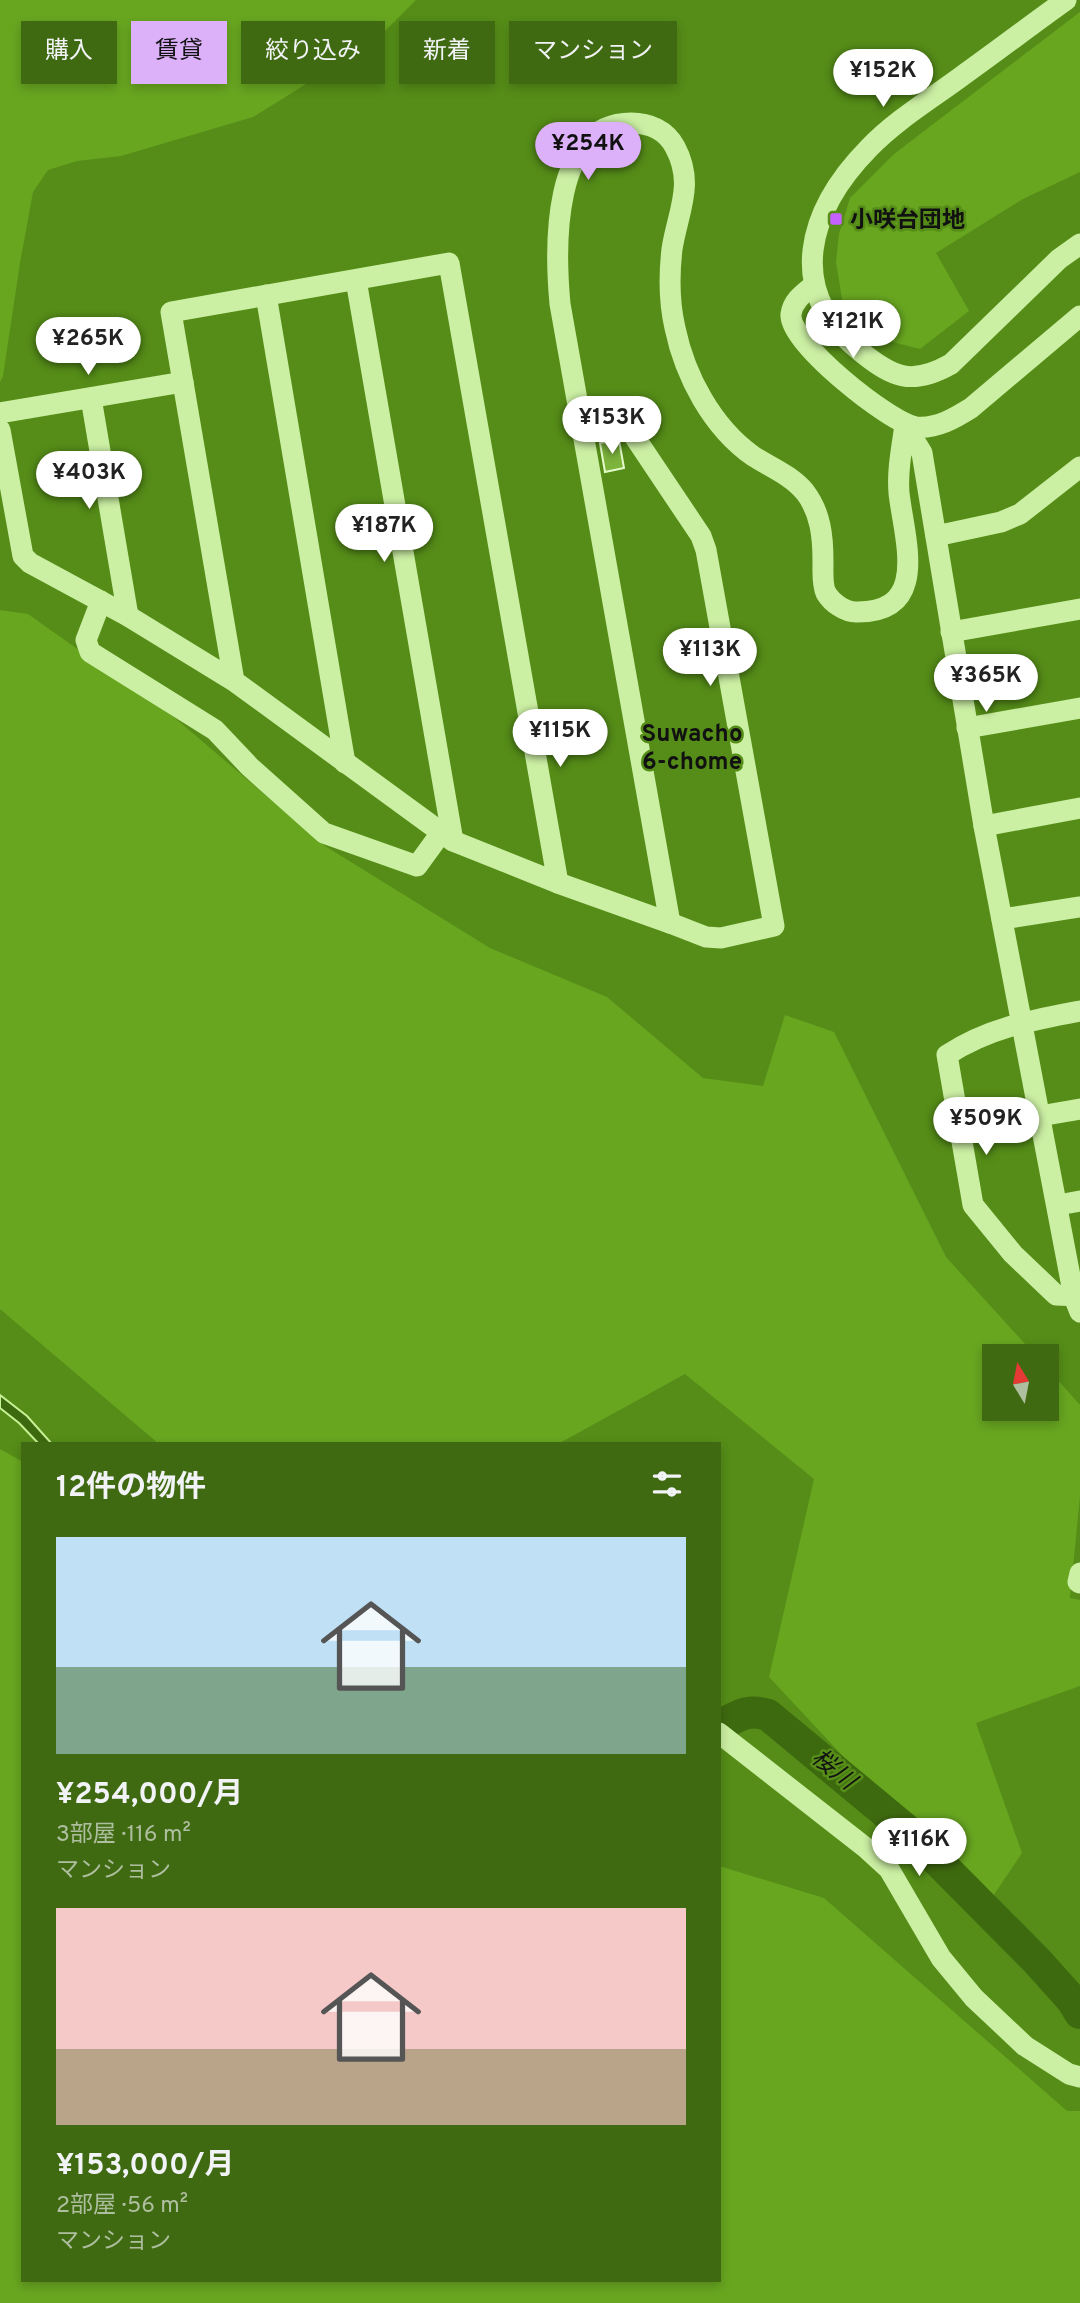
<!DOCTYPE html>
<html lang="ja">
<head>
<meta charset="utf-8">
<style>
  body { margin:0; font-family:Overpass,"Noto Sans JP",sans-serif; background:#476f1b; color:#f1f3f6; height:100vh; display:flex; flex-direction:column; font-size:26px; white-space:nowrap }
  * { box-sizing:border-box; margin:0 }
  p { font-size:23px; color:#aebf9f }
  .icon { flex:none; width:38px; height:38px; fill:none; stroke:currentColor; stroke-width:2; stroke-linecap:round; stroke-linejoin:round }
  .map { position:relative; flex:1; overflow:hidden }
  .details { position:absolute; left:21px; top:1442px; width:700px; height:840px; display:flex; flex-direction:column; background:#406a12; border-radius:0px; box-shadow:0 4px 10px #0003 }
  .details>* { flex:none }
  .guide { position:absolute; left:21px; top:21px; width:700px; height:63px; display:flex; gap:14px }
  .needle { width:46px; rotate:350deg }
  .tools { position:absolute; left:982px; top:1344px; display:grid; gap:14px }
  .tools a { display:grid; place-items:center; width:77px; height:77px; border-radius:0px; background:#406a12; box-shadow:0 4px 10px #0003; font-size:35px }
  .price { position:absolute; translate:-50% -60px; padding:0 16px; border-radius:24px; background:#fff; color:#222; font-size:23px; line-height:46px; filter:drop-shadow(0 2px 4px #0008) }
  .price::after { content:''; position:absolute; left:50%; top:42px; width:21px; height:16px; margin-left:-10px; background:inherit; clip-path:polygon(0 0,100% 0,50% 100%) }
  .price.active { background:#ddb1fa; color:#111 }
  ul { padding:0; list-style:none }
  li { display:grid; align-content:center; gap:14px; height:371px; padding:0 35px }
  li span { display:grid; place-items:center; height:217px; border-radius:0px; color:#555 }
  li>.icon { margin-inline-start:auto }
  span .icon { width:126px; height:126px; fill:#fffc; stroke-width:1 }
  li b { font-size:30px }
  h2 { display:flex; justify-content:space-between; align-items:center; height:84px; padding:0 35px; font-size:30px }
  .chip { padding:0 24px; border-radius:0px; background:#406a12; box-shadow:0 4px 10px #0003; font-size:24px; line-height:63px }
  .chip.active { background:#ddb1fa; color:#111 }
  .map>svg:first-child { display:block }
  .green { fill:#68a620 }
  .water { fill:#3e6a0f; stroke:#c8f196; stroke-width:2 }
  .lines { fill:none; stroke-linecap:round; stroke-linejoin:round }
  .river { stroke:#3e6a0f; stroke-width:32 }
  .building { fill:#7cb43c; stroke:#e4fbc9; stroke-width:2 }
  .minor { stroke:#cbefa3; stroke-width:21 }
  .poi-dot { fill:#c461ff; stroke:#558d18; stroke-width:2.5 }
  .labels { text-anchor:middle; stroke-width:5; stroke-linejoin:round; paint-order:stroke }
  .poi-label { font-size:23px; font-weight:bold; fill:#111; stroke:#558d18; text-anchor:start }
  .neighbourhood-label { font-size:24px; font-weight:bold; fill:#111; stroke:#558d18 }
  .water-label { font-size:24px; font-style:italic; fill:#111; stroke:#558d18 }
</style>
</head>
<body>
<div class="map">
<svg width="1080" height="2303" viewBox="0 0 1080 2303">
  <rect width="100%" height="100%" fill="#558d18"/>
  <g class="green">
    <polygon points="0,0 416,0 375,41 253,117 121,156 77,161 48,170 33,192 20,263 3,376 0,382"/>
    <polygon points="1080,12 1080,172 1023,199 936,253 969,311 920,349 877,338 842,299 836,262 839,234 850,198 894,154"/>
    <polygon points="0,610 28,614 175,718 325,846 490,948 607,997 703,1078 763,1086 785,1015 834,1032 946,1257 1036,1356 994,1356 994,1409 1046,1409 1047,1368 1080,1405 1080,1496 1070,1598 1080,1600 1080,1686 976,1723 1022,1853 985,1908 769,1677 814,1479 685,1374 558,1444 159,1444 0,1309"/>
    <polygon points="0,1449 23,1462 23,2280 719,2280 719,1866 824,1898 1067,2111 1080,2111 1080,2303 0,2303"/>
  </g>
  <polygon class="water" points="0,1395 27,1416 52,1444 39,1444 19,1423 0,1408"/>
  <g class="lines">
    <path class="river" d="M719,1726C737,1717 747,1708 768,1715L909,1832L1037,1961L1072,2000L1080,2013"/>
  </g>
  <polygon class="building" points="619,440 624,468 605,472 600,443"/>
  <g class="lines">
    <g class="minor">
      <path d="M1066,0C1031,25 997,51 962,76C931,99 896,120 869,148C809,209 783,290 860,351C893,378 912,386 951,364L1059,259L1080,244"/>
      <polyline points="356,280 453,841"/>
      <path d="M814,285C804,293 793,300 791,314C788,342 890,423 916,427C937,429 955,418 971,408L1080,316"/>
      <polyline points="266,295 345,763"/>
      <polyline points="91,398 128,616"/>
      <polyline points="0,413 183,382"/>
      <polyline points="581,422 615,417 624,421 701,536 706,550 774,926 721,938 706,937 670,923"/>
      <polyline points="905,425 922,453 984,826 1074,1297 1080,1312"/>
      <polyline points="0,430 23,556 30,563 128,616 234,681 453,841 558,883 449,263 171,312 234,681"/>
      <polyline points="936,536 1001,522 1020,514 1080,467"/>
      <polyline points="101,601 86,640 90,652 215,730 250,767 324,833 417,866 441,833"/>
      <polyline points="951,632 1080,609"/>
      <polyline points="967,728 1080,708"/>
      <polyline points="984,826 1080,808"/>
      <path d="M558,883L670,923L560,304C555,250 551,123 631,123C649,123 666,130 675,147C695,184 678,211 672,249C669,275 669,302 675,328C685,376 712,427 753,456C770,467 791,475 805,492C821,513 823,537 823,562C823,571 822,585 826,593C832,603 845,612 856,612C931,613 904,539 899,493C897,470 902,447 905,425"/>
      <polyline points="1002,919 1080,907"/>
      <path d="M1080,1011C1032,1020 988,1028 947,1055L973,1205L1013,1254L1056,1295L1080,1296"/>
      <polyline points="1040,1116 1080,1109"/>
      <polyline points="1058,1205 1080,1201"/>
      <polyline points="1080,1573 1078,1582 1080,1583"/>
      <polyline points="719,1733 866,1848 889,1869 941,1958 974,1998 1025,2046 1069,2074 1080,2077"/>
    </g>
  </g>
  <rect class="poi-dot" x="829" y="212" width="14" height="14" rx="3.5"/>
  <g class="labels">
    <g class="poi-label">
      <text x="850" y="227">小咲台団地</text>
    </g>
    <g class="neighbourhood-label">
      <text x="692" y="741">Suwacho<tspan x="692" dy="28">6-chome</tspan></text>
    </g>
    <g class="water-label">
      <text transform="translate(834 1769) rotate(39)" y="8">桜川</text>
    </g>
  </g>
</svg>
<div class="tools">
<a><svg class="needle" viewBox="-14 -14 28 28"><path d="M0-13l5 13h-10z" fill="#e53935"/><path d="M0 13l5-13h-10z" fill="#aebf9f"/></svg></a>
</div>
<b class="price" style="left:883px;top:109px">¥152K</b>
<b class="price active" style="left:588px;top:182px">¥254K</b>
<b class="price" style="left:853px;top:360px">¥121K</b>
<b class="price" style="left:88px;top:377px">¥265K</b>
<b class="price" style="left:612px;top:456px">¥153K</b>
<b class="price" style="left:89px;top:511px">¥403K</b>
<b class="price" style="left:384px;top:564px">¥187K</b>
<b class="price" style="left:710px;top:688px">¥113K</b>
<b class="price" style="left:986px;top:714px">¥365K</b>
<b class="price" style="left:560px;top:769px">¥115K</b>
<b class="price" style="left:986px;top:1157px">¥509K</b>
<b class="price" style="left:919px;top:1878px">¥116K</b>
<div class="guide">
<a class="chip">購入</a>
<a class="chip active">賃貸</a>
<a class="chip">絞り込み</a>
<a class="chip">新着</a>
<a class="chip">マンション</a>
</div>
<section class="details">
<h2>12件の物件<svg class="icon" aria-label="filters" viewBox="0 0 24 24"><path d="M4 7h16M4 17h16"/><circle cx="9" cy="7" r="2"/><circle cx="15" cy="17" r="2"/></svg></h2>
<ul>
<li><span style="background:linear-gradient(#bfe0f5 60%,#7fa58c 0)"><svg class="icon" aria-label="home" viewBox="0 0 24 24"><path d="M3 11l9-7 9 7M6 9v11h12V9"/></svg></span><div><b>¥254,000/月</b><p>3部屋 · 116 m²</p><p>マンション</p></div></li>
<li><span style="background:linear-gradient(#f6c9c9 65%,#b9a48a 0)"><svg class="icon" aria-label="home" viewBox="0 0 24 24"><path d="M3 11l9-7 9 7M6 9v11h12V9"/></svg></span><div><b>¥153,000/月</b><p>2部屋 · 56 m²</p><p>マンション</p></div></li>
</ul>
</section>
</div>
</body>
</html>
